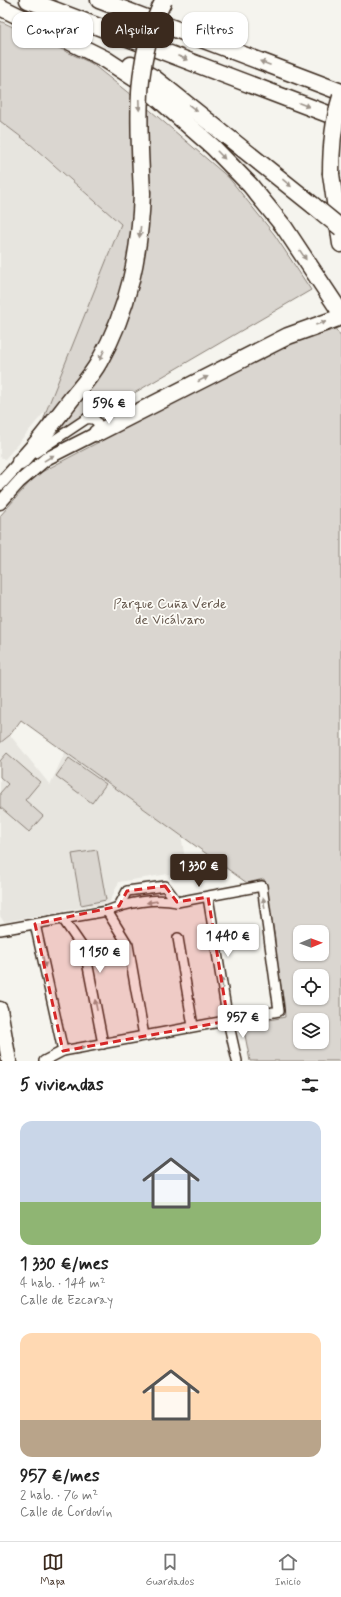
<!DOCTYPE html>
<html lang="es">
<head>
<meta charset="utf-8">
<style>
  body { margin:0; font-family:Mynerve,sans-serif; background:#f6f6f6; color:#222; height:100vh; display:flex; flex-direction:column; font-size:15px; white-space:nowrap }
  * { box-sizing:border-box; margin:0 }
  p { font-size:13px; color:#767676 }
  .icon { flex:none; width:22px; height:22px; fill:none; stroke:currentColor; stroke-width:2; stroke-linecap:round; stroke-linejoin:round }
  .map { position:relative; height:1061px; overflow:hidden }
  .details { display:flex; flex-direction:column; background:#fff; flex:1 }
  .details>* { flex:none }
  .banner { position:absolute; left:12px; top:12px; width:317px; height:36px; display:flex; gap:8px }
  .needle { width:26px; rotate:89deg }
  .fabs { position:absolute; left:293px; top:925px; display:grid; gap:8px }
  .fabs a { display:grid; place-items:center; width:36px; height:36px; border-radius:8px; background:#fff; box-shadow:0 1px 3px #0004; font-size:20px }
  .price { position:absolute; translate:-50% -34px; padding:0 9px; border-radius:4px; background:#fff; color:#222; font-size:13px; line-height:26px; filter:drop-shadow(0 1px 2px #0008) }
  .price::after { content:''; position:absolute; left:50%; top:24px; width:12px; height:9px; margin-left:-6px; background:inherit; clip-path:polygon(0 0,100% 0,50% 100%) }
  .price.active { background:#3b2a1e; color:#fff }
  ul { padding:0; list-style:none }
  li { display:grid; align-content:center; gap:8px; height:212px; padding:0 20px }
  li span { display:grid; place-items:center; height:124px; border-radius:12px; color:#555 }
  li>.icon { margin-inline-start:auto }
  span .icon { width:72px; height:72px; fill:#fffc; stroke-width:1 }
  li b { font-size:17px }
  h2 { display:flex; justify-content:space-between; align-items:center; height:48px; padding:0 20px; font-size:17px }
  .pill { padding:0 14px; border-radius:12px; background:#fff; box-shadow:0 1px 3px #0004; font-size:14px; line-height:36px }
  .pill.active { background:#3b2a1e; color:#fff }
  .menu { display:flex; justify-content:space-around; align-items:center; height:56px; border-top:1px solid #e0e0e0; background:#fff; font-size:11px; color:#767676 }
  .menu a { display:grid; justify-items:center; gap:2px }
  .menu .active { color:#3b2a1e }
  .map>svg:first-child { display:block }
  .built { fill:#e7e5df }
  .green { fill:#dad6d0; stroke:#8a8077; fill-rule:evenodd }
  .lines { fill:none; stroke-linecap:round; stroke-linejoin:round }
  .street-casing { stroke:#3b2a1e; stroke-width:12 }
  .secondary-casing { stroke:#3b2a1e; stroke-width:15 }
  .primary-casing { stroke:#3b2a1e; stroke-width:17 }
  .highway-casing { stroke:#3b2a1e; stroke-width:19 }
  .street { stroke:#fdfcf7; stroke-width:9 }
  .secondary { stroke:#fdfcf7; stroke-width:12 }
  .primary { stroke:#fdfcf7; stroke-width:14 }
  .highway { stroke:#fdfcf7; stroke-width:16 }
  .highway-bridge-casing { stroke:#3b2a1e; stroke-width:19; stroke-linecap:butt }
  .highway-bridge { stroke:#fdfcf7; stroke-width:16 }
  .oneway { fill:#9c938a }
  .marked { fill:#d62828; fill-opacity:0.2; stroke:#d62828; stroke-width:3; stroke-dasharray:8 5; stroke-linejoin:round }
  .labels { text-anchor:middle; stroke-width:3.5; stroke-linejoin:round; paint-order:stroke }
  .park-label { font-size:14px; fill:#63554a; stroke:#fdfcf7 }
</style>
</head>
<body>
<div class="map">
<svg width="341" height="1061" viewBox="0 0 341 1061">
  <rect width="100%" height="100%" fill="#f5f4ee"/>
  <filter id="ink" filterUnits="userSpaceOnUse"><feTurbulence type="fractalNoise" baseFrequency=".025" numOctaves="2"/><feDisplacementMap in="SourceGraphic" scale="8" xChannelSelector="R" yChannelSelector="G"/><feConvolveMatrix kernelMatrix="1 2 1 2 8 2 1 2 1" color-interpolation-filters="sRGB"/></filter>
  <g filter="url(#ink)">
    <g class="built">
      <polygon points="0,119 121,224 51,402 47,409 5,459 0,457"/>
      <polygon points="10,735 50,785 65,752 181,835 187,871 119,882 109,903 4,922 0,916 0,743"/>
    </g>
    <g class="green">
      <polygon points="0,21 91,63 151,111 229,178 274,234 311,290 33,452 47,409 121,224 29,143 0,121"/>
      <path d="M332,324L341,337V1061H250L243,1025L285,1017L284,1003L275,953V938L264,879L247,883L21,720L10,735L0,743V516L36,475L310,331ZM300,932H322V954H300ZM300,976H322V998H300ZM300,1020H322V1042H300Z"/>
      <polygon points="7,753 40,782 25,800 43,816 29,832 0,807 0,793 8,784 0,777 0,761"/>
      <polygon points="69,758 106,784 92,803 56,776"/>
      <polygon points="97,850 106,900 81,905 72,854"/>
    </g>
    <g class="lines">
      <g class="street-casing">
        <g id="street">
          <path d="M35,453L86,419C96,417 101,424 97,433"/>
          <polyline points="208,897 228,1021 237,1061"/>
          <polyline points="119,906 127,891 165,886 177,902"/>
          <polyline points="107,911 128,945 144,1036"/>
          <polyline points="63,919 85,951 103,1044"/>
          <polyline points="35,924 63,1051"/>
          <path d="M0,930L107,911C127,903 155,897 177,902L262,886L279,1011L63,1051L44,1061"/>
          <polyline points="178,938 193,1026"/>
        </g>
      </g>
      <g class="secondary-casing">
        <g id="secondary">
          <polyline points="0,484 20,462"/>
          <polyline points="0,503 19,482 46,459 97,433"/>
        </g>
      </g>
      <g class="primary-casing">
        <polyline id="primary" points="0,1009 9,1061"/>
      </g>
      <g class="highway-casing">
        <g id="highway">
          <polyline points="28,0 341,119"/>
          <polyline points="99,0 341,92"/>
          <polyline points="0,7 105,59 137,80 213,147 250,185 284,227 341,313"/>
          <polyline points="131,65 154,78 314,206"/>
          <polyline points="331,174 341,244"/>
          <polyline points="97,433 288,336 341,317"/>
          <path d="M20,462C37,445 51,425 66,406C77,391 91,377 99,362C129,309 140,253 142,193"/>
        </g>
      </g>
      <use href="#street" class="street"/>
      <use href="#secondary" class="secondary"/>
      <use href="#primary" class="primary"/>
      <use href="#highway" class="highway"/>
      <g class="highway-bridge-casing">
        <g id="highway-bridge">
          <path d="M331,174C331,147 333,122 341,97"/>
          <path d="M142,193C139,127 132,61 164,0"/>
          <polyline points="314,206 341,228"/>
        </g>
      </g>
      <use href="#highway-bridge" class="highway-bridge"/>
    </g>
    <defs><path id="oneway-solid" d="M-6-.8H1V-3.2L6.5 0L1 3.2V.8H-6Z"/></defs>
    <g class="oneway">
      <use href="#oneway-solid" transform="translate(183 58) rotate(21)"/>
      <use href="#oneway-solid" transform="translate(265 63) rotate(-159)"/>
      <use href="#oneway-solid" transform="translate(139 105) rotate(88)"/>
      <use href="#oneway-solid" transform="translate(304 105) rotate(21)"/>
      <use href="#oneway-solid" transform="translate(193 108) rotate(38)"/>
      <use href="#oneway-solid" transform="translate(221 155) rotate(46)"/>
      <use href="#oneway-solid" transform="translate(287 183) rotate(40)"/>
      <use href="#oneway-solid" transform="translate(140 232) rotate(96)"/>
      <use href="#oneway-solid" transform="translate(303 255) rotate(56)"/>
      <use href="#oneway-solid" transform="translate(321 323) rotate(-19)"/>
      <use href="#oneway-solid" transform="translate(102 355) rotate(115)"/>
      <use href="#oneway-solid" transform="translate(203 379) rotate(-27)"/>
      <use href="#oneway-solid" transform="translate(49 458) rotate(-31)"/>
      <use href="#oneway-solid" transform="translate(152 902) rotate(171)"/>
      <use href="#oneway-solid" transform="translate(264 903) rotate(-98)"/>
      <use href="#oneway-solid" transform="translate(44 962) rotate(78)"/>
      <use href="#oneway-solid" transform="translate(222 983) rotate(-99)"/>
      <use href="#oneway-solid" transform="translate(96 1005) rotate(-101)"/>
      <use href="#oneway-solid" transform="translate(80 1048) rotate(-10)"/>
    </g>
  </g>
  <path class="marked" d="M165,886L177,902L208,897L228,1021L63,1051L35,924L119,906L127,891Z"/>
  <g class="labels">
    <g class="park-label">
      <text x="170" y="608">Parque Cuña Verde<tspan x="170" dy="16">de Vicálvaro</tspan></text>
    </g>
  </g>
</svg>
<div class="fabs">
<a><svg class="needle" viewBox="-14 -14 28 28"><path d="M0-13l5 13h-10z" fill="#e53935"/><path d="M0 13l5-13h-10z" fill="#767676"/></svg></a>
<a><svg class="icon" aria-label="locate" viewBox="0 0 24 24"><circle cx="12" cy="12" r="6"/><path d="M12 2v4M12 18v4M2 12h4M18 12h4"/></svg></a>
<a><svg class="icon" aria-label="layers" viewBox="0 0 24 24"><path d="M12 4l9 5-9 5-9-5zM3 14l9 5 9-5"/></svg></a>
</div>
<b class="price" style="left:109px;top:425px">596 €</b>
<b class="price active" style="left:199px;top:888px">1 330 €</b>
<b class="price" style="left:228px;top:958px">1 440 €</b>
<b class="price" style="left:100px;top:974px">1 150 €</b>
<b class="price" style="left:243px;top:1039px">957 €</b>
<div class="banner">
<a class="pill">Comprar</a>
<a class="pill active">Alquilar</a>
<a class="pill">Filtros</a>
</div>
</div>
<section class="details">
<h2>5 viviendas<svg class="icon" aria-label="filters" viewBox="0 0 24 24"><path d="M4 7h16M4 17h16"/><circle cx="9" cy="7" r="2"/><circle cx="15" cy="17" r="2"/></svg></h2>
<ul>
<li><span style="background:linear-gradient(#c9d6e8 65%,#8fb573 0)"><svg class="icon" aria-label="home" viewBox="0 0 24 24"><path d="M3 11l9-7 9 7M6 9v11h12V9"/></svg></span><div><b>1 330 €/mes</b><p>4 hab. · 144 m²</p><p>Calle de Ezcaray</p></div></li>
<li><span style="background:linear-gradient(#ffd9b3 70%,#b9a48a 0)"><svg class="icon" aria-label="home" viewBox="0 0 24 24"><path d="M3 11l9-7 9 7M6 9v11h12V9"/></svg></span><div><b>957 €/mes</b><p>2 hab. · 76 m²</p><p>Calle de Cordovín</p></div></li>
</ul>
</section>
<nav class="menu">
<a class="active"><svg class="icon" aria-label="map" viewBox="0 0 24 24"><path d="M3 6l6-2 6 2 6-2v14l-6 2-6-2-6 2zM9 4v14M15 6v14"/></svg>Mapa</a>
<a><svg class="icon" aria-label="saved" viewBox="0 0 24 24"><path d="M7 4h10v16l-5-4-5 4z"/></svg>Guardados</a>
<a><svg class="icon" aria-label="home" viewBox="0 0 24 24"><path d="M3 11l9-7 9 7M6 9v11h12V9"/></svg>Inicio</a>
</nav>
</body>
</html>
